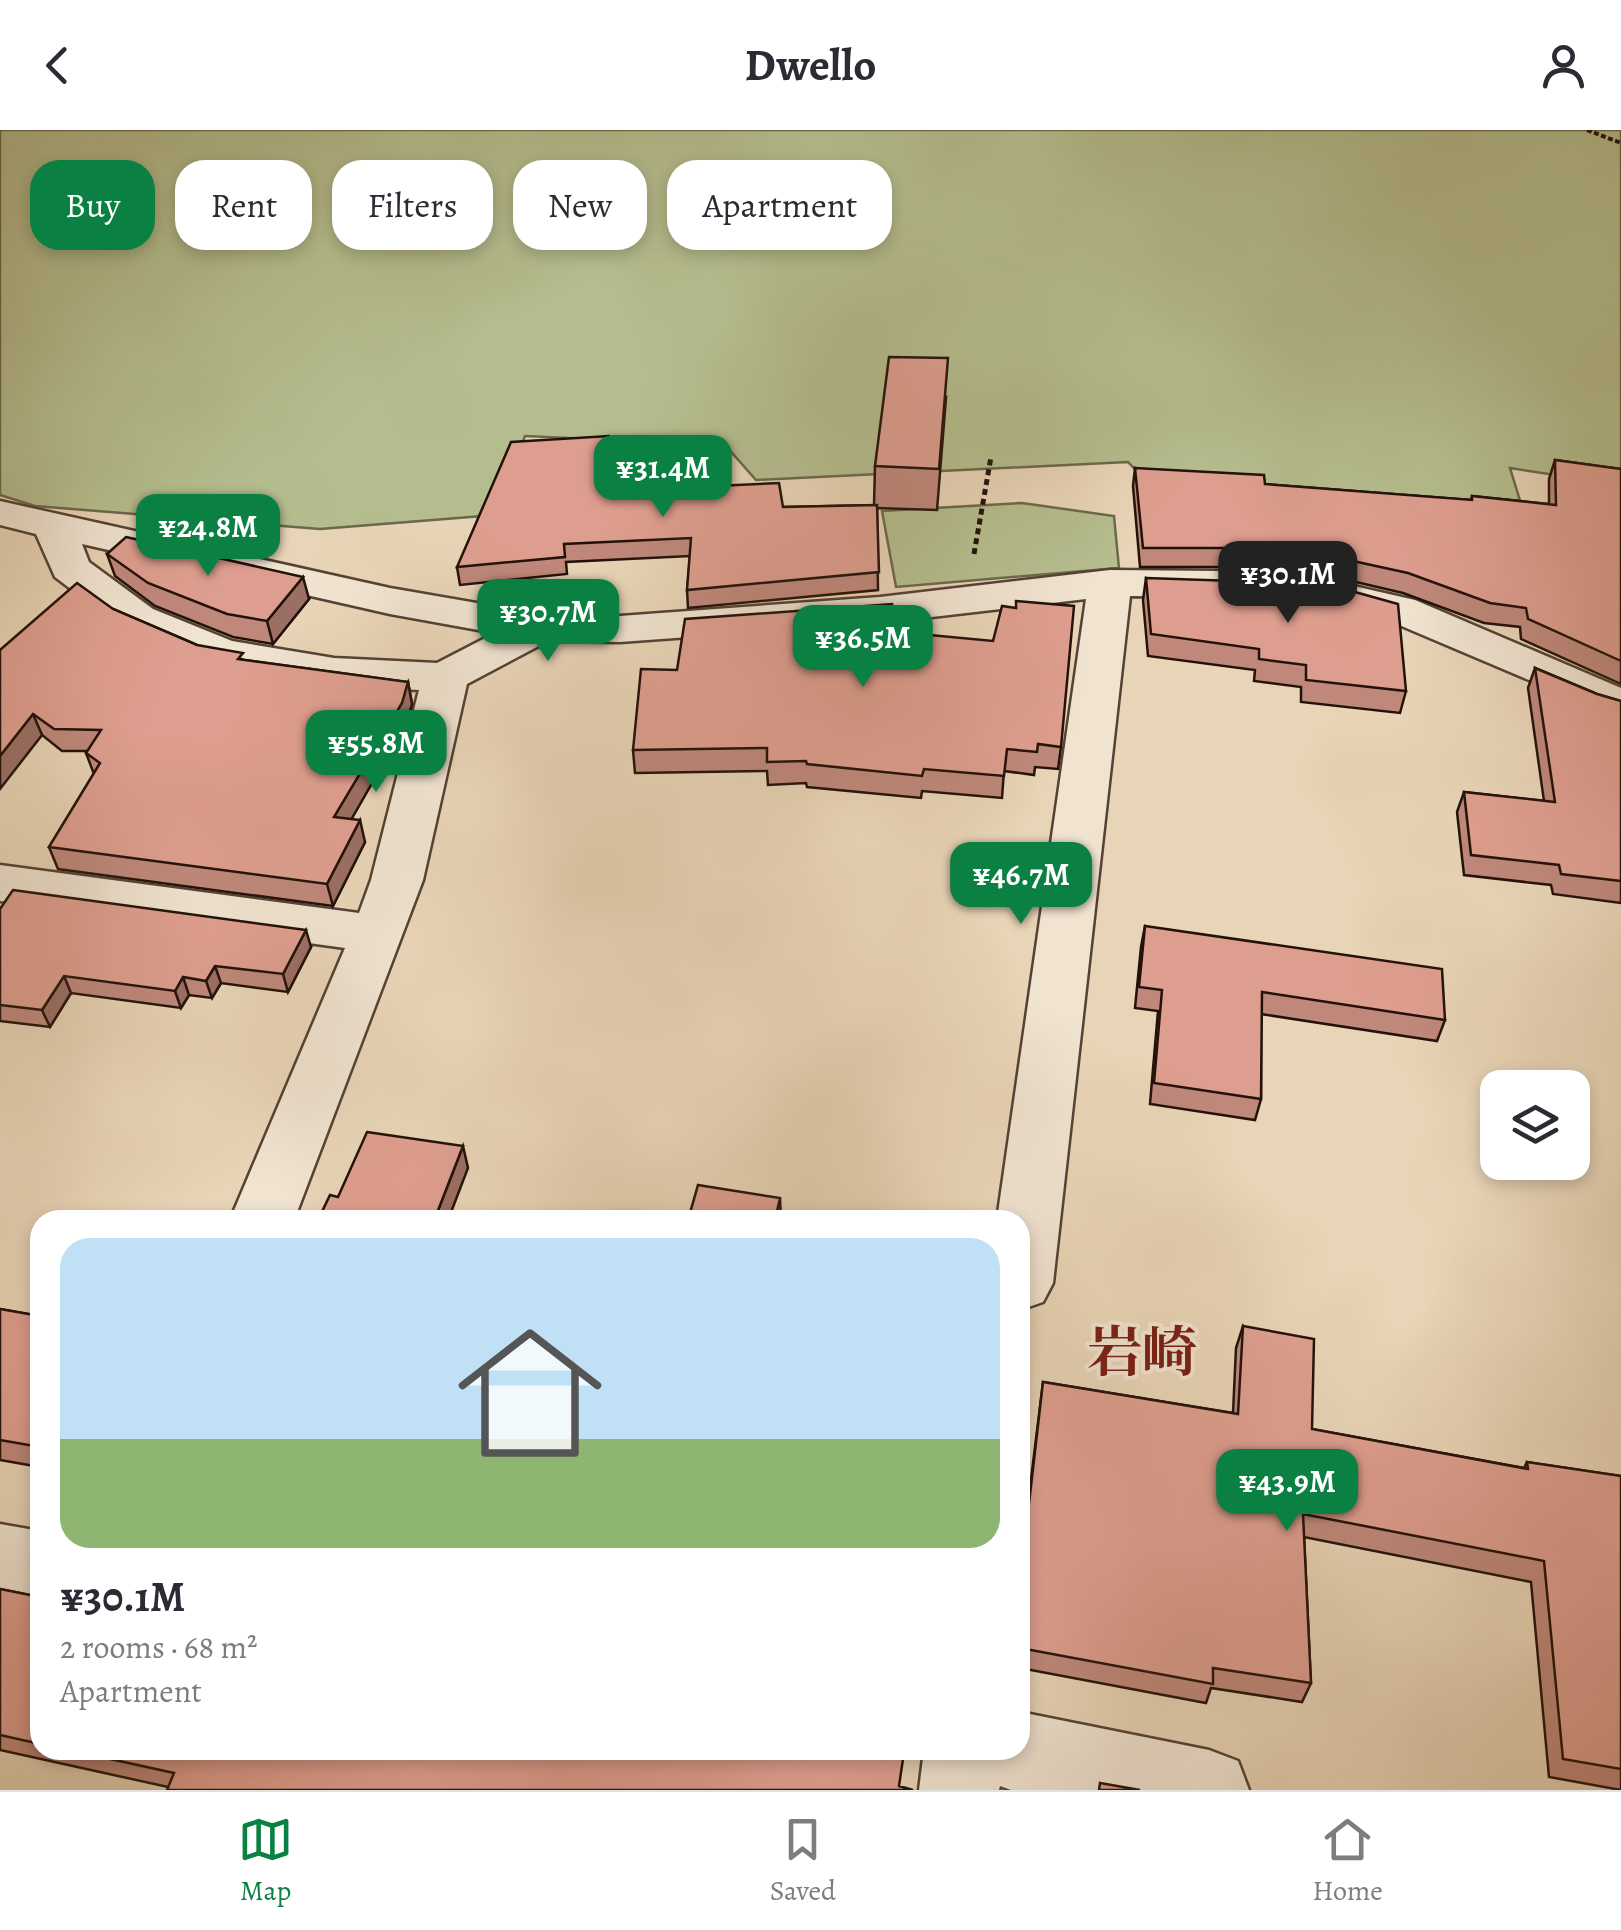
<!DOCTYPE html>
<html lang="en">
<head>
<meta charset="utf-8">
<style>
  body { margin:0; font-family:Alegreya,"Noto Serif JP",serif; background:#f7f7f7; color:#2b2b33; height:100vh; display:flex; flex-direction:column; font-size:38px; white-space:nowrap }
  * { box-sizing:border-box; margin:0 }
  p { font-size:32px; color:#7c7c81 }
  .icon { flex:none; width:55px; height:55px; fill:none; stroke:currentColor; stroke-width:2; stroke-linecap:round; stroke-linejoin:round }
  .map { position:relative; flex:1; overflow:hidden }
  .sheet { position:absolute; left:30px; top:1080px; width:1000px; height:550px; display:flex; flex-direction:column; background:#fff; border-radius:30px; box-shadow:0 5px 15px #0003 }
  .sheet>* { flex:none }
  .guide { position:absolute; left:30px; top:30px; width:1000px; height:90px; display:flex; gap:20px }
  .tools { position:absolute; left:1480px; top:940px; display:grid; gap:20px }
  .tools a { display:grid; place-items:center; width:110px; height:110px; border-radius:20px; background:#fff; box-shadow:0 5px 15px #0003; font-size:50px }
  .price { position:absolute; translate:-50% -85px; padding:0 22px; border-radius:20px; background:#0b8043; color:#fff; font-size:32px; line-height:65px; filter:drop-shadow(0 2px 5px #0008) }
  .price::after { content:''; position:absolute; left:50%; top:60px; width:30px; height:22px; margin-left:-15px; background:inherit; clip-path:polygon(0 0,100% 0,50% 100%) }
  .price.active { background:#222; color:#fff }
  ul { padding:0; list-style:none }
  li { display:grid; align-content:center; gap:20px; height:530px; padding:0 30px }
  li+li { border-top:2px solid #e1e1e2 }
  li span { display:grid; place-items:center; height:310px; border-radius:30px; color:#555 }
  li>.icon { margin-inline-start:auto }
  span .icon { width:180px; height:180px; fill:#fffc; stroke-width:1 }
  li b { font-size:42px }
  .tag { padding:0 35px; border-radius:30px; background:#fff; box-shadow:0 5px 15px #0003; font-size:35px; line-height:90px }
  .tag.active { background:#0b8043; color:#fff }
  header { display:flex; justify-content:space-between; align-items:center; height:130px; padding:0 30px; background:#fff; font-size:45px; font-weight:700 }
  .menu { display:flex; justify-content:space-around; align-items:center; height:140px; border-top:2px solid #e1e1e2; background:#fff; font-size:28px; color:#7c7c81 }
  .menu a { display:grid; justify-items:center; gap:5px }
  .menu .active { color:#0b8043 }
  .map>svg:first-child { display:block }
  .green { fill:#b5bd8e; stroke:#6c684c; stroke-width:2.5 }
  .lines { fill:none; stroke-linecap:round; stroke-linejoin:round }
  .street-casing { stroke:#544235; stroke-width:5 }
  .path-far1 { stroke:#23120a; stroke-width:4; stroke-dasharray:5 2.5; stroke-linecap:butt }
  .path { stroke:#23120a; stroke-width:5; stroke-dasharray:6 4; stroke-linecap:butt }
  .street { fill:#f0e3d0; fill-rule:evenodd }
  .wall { fill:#bf887b; stroke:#23120a; stroke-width:2.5 }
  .shaded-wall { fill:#9b6f64; stroke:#23120a; stroke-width:2.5 }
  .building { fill:#de9e8f; stroke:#23120a; stroke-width:2.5 }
  .labels { text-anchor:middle; stroke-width:8; stroke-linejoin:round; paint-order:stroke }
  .near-quarter-label { font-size:55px; font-weight:bold; fill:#7a1f14; stroke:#f0e3d0 }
</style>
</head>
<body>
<header><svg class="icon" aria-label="back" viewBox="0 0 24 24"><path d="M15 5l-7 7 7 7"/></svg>Dwello<svg class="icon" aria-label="person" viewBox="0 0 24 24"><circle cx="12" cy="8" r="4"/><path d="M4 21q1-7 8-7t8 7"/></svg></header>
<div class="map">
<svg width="1621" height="1660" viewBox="0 0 1621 1660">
  <rect width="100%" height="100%" fill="#e8d4b6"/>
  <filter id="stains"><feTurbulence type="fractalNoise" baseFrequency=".002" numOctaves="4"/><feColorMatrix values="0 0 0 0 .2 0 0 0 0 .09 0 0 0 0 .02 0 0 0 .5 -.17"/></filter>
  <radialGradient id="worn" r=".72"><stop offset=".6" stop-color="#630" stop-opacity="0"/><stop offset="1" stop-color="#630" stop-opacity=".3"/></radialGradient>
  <g class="green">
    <polygon points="0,0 1621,0 1621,355 1510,338 1522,377 1148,353 1128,332 756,350 725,315 525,306 495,385 320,399 35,376 0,365"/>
    <polygon points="1022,373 1114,386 1119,438 896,457 882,381"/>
  </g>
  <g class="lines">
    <g class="street-casing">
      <g id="street">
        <path d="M0,371L390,458L540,484L620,486L880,467L1110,440L1218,441L1233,445L1240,454L1233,463L1218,467L1130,466L1053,1153L1043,1172L1020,1180V1090H997L1086,469L880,493L620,512L548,511L467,554L423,750L294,1090H230L345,818L0,771V735L359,783L371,750L419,560L334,556L205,533L121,497L55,447L36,404L0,395ZM82,414L390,484L495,503L437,533L334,528L232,511L153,479L89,432Z"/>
        <polygon points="1323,449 1415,470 1621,558 1621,589 1385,489 1308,471 1301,462 1308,453"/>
        <polygon points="0,1394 40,1401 40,1471 0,1464"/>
        <polygon points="1020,1582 1209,1620 1238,1631 1249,1660 1011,1660 1000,1656 999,1660 919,1660 924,1620 1020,1620"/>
      </g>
    </g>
    <polyline class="path-far1" points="1587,0 1621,13"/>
    <polyline class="path" points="974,424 991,327"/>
    <use href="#street" class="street"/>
  </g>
  <g class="wall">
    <polygon points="946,268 937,380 877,378 878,460 688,478 687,460 690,426 566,432 567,444 460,455 457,437 628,360 783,377 874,375 875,336"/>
    <polygon points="1555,330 1621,339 1621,554 1521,509 1520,497 1484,493 1403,463 1326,445 1229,437 1140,437 1133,356 1135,338 1265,354 1471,370 1472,366 1549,374 1549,349"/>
    <polygon points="107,424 309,469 273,514 233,507 155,476 115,446"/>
    <polygon points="1146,448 1406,561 1400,583 1301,572 1301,557 1254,551 1255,540 1148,526 1143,470"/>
    <polygon points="113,479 197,515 244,530 408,552 412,574 406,594 351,689 365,712 333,776 58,739 49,717 94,644 86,623 87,621 62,621 42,605 0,520"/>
    <polygon points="898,502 1061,617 1058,639 1035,637 1034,645 1004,641 1002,668 922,661 921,668 807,657 806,653 768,655 767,641 635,643 633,620 677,540"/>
    <polygon points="1535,538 1597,564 1621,571 1621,773 1553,764 1551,755 1464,745 1457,682 1464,662 1544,671 1528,558"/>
    <polygon points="0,779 311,817 288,862 221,853 212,868 189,865 181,878 71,863 50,897 0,891"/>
    <polygon points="1145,796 1445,890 1437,911 1261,884 1261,969 1255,990 1150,974 1158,881 1135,878 1141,817"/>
    <polygon points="0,1179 40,1186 40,1337 0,1330"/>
    <polygon points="1243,1196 1312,1299 1524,1338 1527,1332 1621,1346 1621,1660 1549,1647 1531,1452 1304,1407 1311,1553 1302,1572 1211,1558 1206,1573 1020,1538 1020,1380 1027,1382 1043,1252 1233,1283 1236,1218"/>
    <polygon points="0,1459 40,1467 40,1620 861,1621 168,1657 0,1620"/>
  </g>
  <g class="shaded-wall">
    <polygon points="303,447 309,469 273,514 267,491"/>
    <polygon points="408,552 412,574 406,594 340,709 334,687"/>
    <polygon points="33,584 42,605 0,659 0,626"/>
    <polygon points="360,690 365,712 333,776 327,754"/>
    <polygon points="306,800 311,817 288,862 283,844"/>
    <polygon points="215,836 221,853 212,868 206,851"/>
    <polygon points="64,846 71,863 50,897 42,880"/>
    <polygon points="183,847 189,865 181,878 175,861"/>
    <polygon points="463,1016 468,1038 448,1090 437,1083"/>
    <polygon points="780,1068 781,1090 775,1090"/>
  </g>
  <g class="building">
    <polygon points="889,227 948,228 939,339 875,336"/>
    <polygon points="609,306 613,338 623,337 628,360 779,353 783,377 877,375 879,442 687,460 691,408 564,414 565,427 457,437 511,312"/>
    <polygon points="1555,330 1621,339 1621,531 1528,489 1526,478 1490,473 1408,443 1330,426 1232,418 1143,418 1135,338 1264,345 1265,354 1472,370 1472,366 1556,375"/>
    <polygon points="126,407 303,447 267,491 227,484 148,453 107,424"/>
    <polygon points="1146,448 1293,453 1355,462 1398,474 1406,561 1306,550 1306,535 1259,529 1259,519 1151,504"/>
    <polygon points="77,453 113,479 197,515 243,523 238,529 408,552 402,573 334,687 360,690 327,754 49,717 100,633 86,623 101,600 54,599 33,584 0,626 0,520"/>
    <polygon points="1016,471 1074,476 1061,617 1038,614 1037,622 1007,619 1004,646 924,639 922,646 807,634 806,631 767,632 767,618 633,620 641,539 677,540 685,489 892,474 898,502 993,511 1002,476 1016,478"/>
    <polygon points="1535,538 1597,564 1621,571 1621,751 1561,744 1559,735 1471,725 1464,662 1555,672"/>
    <polygon points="13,760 306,800 283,844 215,836 206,851 183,847 175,861 64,846 42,880 0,875 0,779"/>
    <polygon points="1145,796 1442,839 1445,890 1262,862 1261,969 1154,953 1162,860 1139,857"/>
    <polygon points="367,1002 463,1016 437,1083 479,1090 318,1090 330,1065 338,1067"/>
    <polygon points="698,1055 780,1068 775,1090 688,1090"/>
    <polygon points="0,1179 40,1186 40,1317 0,1310"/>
    <polygon points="1243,1196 1314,1209 1312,1299 1528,1339 1527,1332 1621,1346 1621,1639 1563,1629 1544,1431 1303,1384 1311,1553 1213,1538 1213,1554 1020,1518 1020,1380 1028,1382 1043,1252 1238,1284"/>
    <polygon points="0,1459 40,1467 40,1614 0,1605"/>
    <polygon points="69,1620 859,1620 903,1629 899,1656 913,1660 167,1660 174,1643"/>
    <polygon points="1100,1653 1140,1660 1099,1660"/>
  </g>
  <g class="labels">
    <g class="near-quarter-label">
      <text x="1142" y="1241">岩崎</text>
    </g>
  </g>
  <rect width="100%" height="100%" filter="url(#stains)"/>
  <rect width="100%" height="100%" fill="url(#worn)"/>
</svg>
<div class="tools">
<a><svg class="icon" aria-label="layers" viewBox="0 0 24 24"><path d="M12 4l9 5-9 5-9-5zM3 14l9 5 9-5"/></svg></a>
</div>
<b class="price" style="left:663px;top:390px">¥31.4M</b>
<b class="price" style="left:208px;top:449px">¥24.8M</b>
<b class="price active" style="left:1288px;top:496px">¥30.1M</b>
<b class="price" style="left:548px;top:534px">¥30.7M</b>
<b class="price" style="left:863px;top:560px">¥36.5M</b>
<b class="price" style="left:376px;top:665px">¥55.8M</b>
<b class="price" style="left:1021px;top:797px">¥46.7M</b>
<b class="price" style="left:1287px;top:1404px">¥43.9M</b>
<div class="guide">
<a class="tag active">Buy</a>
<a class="tag">Rent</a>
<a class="tag">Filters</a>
<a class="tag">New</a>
<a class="tag">Apartment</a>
</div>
<section class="sheet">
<ul>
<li><span style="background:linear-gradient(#bfe0f5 65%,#8fb573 0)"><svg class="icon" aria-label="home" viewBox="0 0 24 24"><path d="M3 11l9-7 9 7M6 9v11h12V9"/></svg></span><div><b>¥30.1M</b><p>2 rooms · 68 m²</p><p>Apartment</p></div></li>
</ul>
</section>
</div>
<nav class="menu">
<a class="active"><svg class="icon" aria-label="map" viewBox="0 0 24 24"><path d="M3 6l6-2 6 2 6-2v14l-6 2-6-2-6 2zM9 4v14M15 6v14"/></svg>Map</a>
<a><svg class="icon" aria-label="saved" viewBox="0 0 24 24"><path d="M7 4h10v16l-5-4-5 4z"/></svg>Saved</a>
<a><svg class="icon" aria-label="home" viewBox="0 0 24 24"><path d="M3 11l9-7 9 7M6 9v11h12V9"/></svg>Home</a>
</nav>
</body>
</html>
